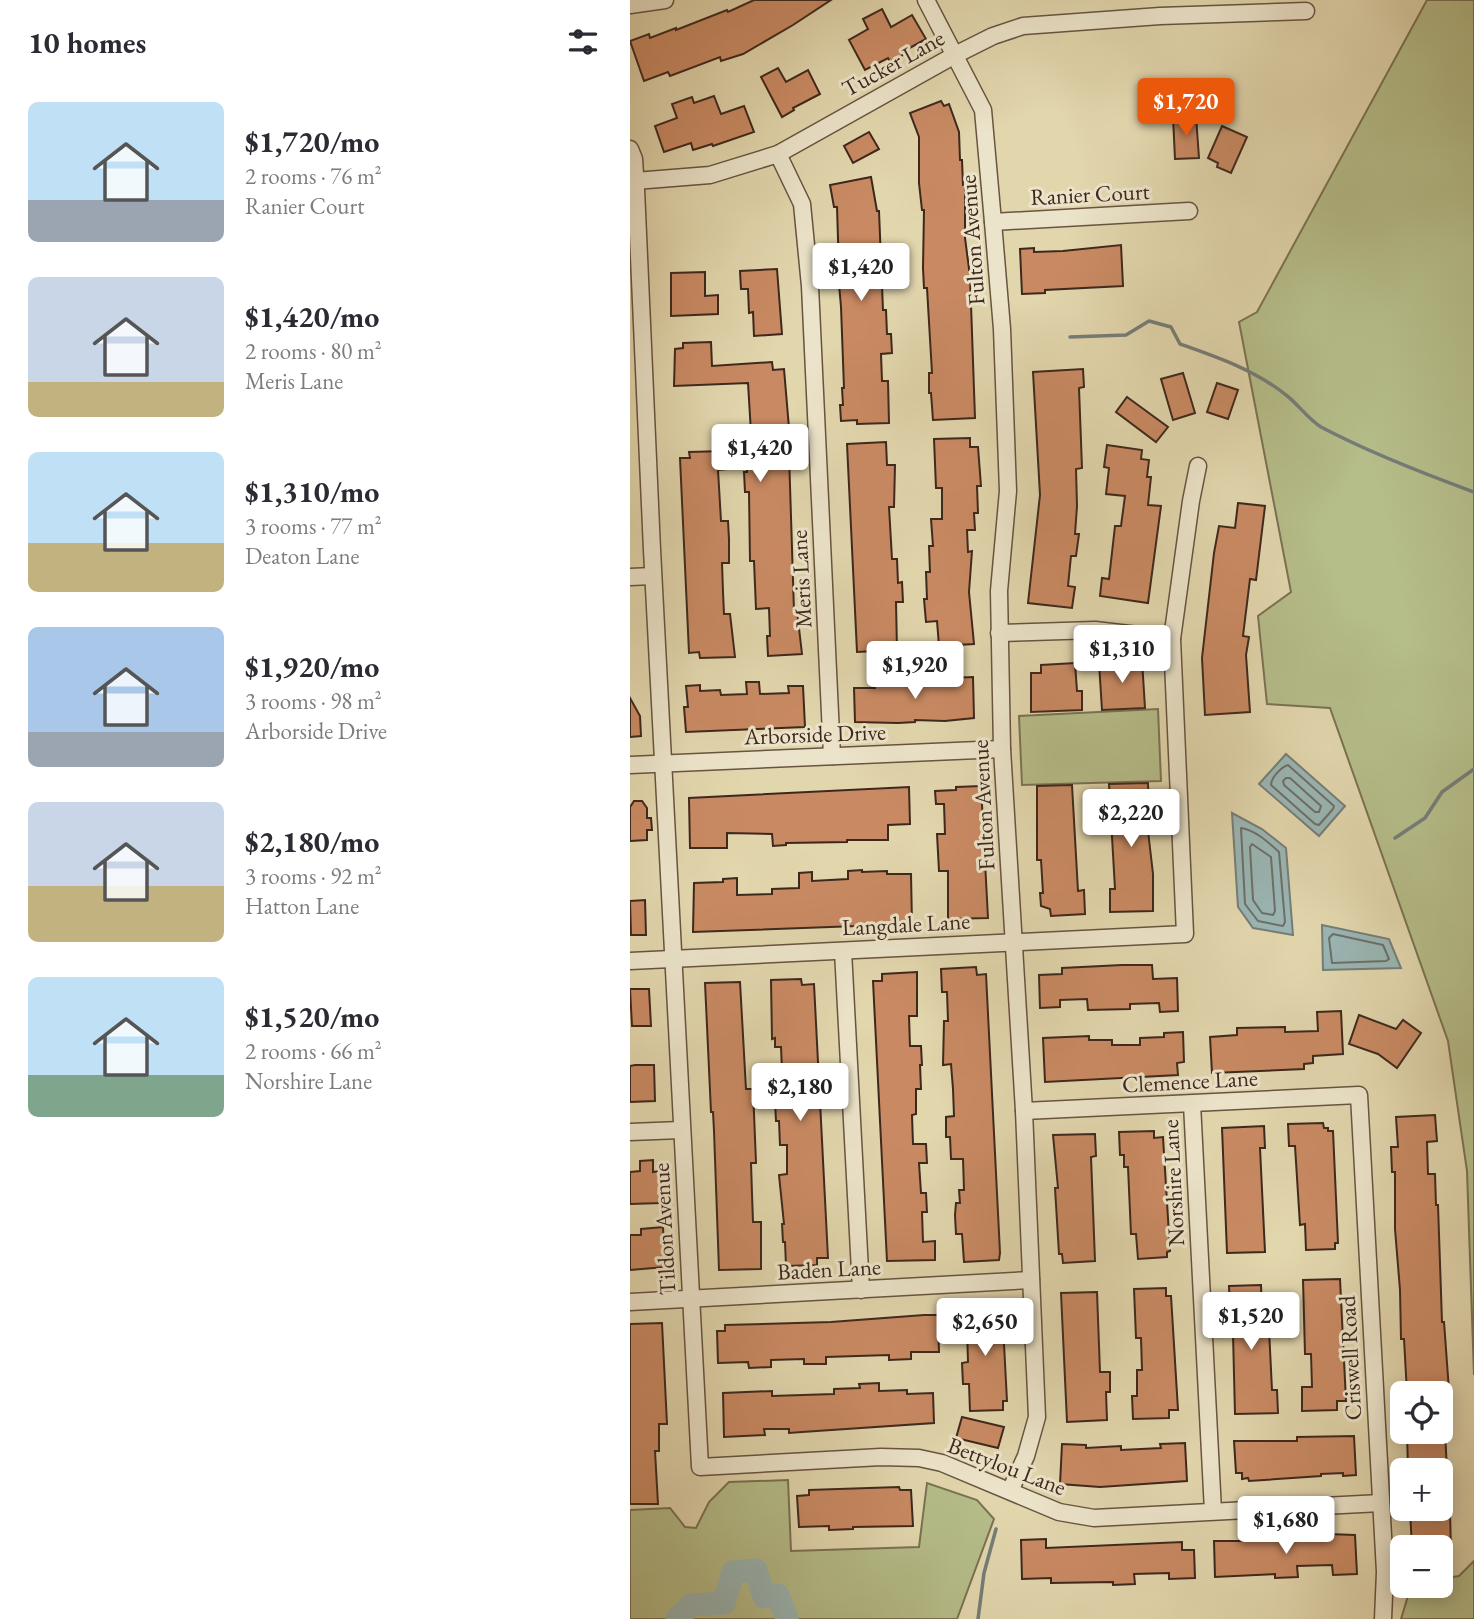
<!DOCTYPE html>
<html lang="en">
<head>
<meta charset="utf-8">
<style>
  body { margin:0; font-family:"EB Garamond",serif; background:#f7f7f7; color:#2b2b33; height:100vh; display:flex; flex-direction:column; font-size:26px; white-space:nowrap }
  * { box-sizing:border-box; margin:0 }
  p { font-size:23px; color:#7c7c81 }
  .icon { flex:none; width:38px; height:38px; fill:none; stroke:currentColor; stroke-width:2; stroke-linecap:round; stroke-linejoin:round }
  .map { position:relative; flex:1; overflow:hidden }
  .sheet { display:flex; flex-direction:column; background:#fff; width:630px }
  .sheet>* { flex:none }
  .fabs { position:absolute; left:760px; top:1381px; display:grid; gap:14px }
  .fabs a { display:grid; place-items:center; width:63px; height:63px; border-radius:10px; background:#fff; box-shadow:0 4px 18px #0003; font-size:35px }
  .price { position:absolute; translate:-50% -60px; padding:0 16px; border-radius:7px; background:#fff; color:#222; font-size:23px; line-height:46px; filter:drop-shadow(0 2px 4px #0008) }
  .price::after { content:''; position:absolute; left:50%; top:42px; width:21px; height:16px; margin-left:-10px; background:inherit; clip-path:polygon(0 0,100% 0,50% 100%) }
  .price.selected { background:#ea580c; color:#fff }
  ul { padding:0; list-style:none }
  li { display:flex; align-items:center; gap:21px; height:175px; padding:0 28px }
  li span { display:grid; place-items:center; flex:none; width:196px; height:140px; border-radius:10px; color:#555 }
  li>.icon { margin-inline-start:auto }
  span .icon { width:84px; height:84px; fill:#fffc; stroke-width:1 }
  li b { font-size:30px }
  h2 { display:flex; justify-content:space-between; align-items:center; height:84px; padding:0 28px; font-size:30px }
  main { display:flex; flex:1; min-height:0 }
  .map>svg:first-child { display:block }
  .green { fill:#b5bd89; stroke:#7a7253; stroke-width:2 }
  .water { fill:#9ab6b5; stroke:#757d78; stroke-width:2 }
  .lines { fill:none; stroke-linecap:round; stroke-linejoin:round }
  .shore { stroke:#6c6f69; stroke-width:2 }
  .stream { stroke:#757d78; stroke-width:3.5 }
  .river { stroke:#9ab6b5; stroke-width:23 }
  .building { fill:#c98a63; stroke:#3e281d; stroke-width:2 }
  .minor-casing { stroke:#675441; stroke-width:19 }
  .minor { stroke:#ece4ca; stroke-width:16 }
  .labels { text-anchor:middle; stroke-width:6; stroke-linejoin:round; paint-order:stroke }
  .street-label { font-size:23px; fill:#3e281d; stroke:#ece4ca }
</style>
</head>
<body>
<main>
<section class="sheet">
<h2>10 homes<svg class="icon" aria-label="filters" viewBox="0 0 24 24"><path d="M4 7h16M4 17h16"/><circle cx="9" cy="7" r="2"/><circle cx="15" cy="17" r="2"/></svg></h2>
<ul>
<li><span style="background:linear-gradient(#bfe0f5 70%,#9aa5b1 0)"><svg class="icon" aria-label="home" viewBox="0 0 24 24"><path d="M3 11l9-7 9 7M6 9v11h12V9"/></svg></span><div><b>$1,720/mo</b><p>2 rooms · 76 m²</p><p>Ranier Court</p></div></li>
<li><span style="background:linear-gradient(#c9d6e8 75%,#c2b280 0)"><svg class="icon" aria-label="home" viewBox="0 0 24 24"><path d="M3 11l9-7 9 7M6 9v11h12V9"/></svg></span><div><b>$1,420/mo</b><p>2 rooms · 80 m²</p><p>Meris Lane</p></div></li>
<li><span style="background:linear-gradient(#bfe0f5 65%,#c2b280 0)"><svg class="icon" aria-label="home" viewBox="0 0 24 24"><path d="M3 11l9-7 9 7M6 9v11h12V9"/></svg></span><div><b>$1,310/mo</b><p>3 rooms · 77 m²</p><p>Deaton Lane</p></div></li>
<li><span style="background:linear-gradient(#a9c7e8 75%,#9aa5b1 0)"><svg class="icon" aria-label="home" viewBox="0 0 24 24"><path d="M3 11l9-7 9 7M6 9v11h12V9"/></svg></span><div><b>$1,920/mo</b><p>3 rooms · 98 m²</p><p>Arborside Drive</p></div></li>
<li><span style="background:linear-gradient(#c9d6e8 60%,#c2b280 0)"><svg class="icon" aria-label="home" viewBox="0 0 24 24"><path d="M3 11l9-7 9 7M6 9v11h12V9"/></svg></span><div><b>$2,180/mo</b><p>3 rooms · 92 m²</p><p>Hatton Lane</p></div></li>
<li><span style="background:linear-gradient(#bfe0f5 70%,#7fa58c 0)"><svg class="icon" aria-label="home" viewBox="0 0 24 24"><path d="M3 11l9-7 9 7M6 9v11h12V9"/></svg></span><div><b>$1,520/mo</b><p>2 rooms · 66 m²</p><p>Norshire Lane</p></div></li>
</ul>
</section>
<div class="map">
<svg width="844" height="1619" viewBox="0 0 844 1619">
  <rect width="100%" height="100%" fill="#e2d6ad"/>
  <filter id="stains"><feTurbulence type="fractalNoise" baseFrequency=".00286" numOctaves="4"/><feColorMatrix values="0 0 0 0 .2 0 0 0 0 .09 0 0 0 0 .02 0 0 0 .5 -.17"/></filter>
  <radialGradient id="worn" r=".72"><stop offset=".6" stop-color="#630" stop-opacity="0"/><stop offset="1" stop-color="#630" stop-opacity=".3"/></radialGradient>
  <g class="green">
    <polygon points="797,0 844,0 844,1375 837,1171 818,1041 700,708 637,704 628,616 661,592 609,322 627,312"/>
    <polygon points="528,709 531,781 392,785 389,716"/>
    <polygon points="158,1480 161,1551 289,1547 297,1483 347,1500 364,1519 327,1619 0,1619 0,1510 40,1508 55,1527 66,1528 79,1502 99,1482"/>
    <polygon points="844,1561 844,1619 771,1619 781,1586 810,1586 810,1579 829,1576"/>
  </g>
  <g class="water">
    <polygon points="656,754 715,806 689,836 629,784"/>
    <polygon points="602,813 632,829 656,848 663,935 623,928 608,907"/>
    <polygon points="692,925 759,939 771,968 693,970"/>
  </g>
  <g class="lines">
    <g class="shore">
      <path d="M658,765L704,806L703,809L689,825L685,824L641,785C641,778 651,767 658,765Z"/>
      <polygon points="656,778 660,778 691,806 689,812 685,812 654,785 653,781"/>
      <path d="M611,828C625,830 638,842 649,852L655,922L653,926L628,921L615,904Z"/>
      <polygon points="622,844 641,857 645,911 643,915 632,913 623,900 620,847"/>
      <polygon points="703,934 753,945 759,959 756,961 702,963 699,938"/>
    </g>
    <g class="stream">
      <path d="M440,337L496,335L519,321L541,327L550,344C587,357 625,370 656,395C668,404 678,419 691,427C740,453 792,473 844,492"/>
      <polyline points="765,838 795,818 812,792 844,769"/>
      <polyline points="348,1619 354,1573 366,1529"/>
    </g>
    <polyline class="river" points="47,1619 61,1605 94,1603 103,1572 126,1570 134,1597 148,1595 157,1619"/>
  </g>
  <g class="building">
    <polygon points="124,0 201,0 163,25 113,54 91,61 90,57 40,76 38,72 14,81 0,41 19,34 20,38 46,28 46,30 97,10 98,12"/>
    <polygon points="252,9 261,27 282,15 296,39 274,51 275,54 260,62 258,58 235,70 219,40 238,29 233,19"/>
    <polygon points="148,68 156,82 178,70 190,94 163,108 164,110 152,117 131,77"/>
    <polygon points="84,96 91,114 114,106 124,132 83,146 82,144 63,150 61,143 34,152 25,126 47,118 42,104 62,97 64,103"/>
    <polygon points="311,101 314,106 319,104 329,132 330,160 332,160 333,185 335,185 335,238 340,276 345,418 303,420 301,393 299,393 299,373 302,373 297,288 294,288 293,268 294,210 292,210 289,183 289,137 280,113"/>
    <polygon points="566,116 569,158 545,159 543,117"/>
    <polygon points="592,126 617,137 601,173 587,167 588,163 578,158"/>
    <polygon points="239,132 249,149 223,163 214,146"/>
    <polygon points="241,177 247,211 249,211 253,310 256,310 257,334 261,334 262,353 251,354 252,381 258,381 259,423 227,424 227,420 211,421 210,405 213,405 212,388 214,388 211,307 209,284 204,284 203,272 209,271 207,207 204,207 200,185"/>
    <polygon points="491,245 493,286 415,290 415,293 392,294 390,249 404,248 404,252 433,251"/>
    <polygon points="147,269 152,334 124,336 123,312 119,313 118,289 111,289 110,271"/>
    <polygon points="75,272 75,296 88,295 88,314 41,316 41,273"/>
    <polygon points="81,342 82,366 142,362 143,370 154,369 159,428 147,429 148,455 159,454 164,611 167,611 172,654 138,656 137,636 140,636 139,608 126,609 124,561 120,561 119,492 115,492 114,472 117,472 116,449 122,449 118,383 44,386 45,349 53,348 53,343"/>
    <polygon points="453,369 454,387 449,388 452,468 446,469 447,506 445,534 449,534 446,556 441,556 438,586 445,587 442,608 398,603 410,495 403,372"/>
    <polygon points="553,373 565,413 543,420 531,379"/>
    <polygon points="587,383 608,390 598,419 577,412"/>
    <polygon points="497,397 538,427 526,442 486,412"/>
    <polygon points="340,438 340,447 348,447 351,486 347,486 348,513 344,513 345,530 337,530 338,552 342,551 339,592 344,644 309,646 307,621 296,622 294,599 297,599 296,572 300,572 299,546 303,546 301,519 312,519 312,488 306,488 304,439"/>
    <polygon points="256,442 257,465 265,465 264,507 259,507 262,559 267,559 268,583 272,582 273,602 266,602 267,650 227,652 217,444"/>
    <polygon points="477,445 512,450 511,459 519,460 517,477 521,477 518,505 531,506 518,603 470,596 472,578 479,579 485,526 491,526 495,496 476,494 479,468 474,467"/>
    <polygon points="95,451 96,469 88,470 91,521 98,521 99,539 99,563 92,563 93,592 94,614 100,614 105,657 70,658 69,652 59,653 50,458 60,458 59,452"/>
    <polygon points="608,503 635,506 626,580 620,579 613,636 619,637 616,655 620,712 575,715 572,658 584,553 589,526 605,528"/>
    <polygon points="512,660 515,708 472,710 469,663"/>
    <polygon points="445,663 447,691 452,691 452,710 401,712 401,673 411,673 411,665"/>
    <polygon points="319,672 319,678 343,677 344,718 315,721 285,720 285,722 268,723 225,722 224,688 245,688 244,676 257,675 258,682 283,680 283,683 307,682 306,673"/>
    <polygon points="116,682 129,682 130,694 159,693 158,686 173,686 175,727 56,732 54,707 58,707 56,686 70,685 70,691 90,690 91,695 117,694"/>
    <polygon points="0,698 10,716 11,736 0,737"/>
    <polygon points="518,783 519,821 517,822 523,874 523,911 480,912 480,889 485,889 479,784"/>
    <polygon points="442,785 448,891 454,890 455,914 421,916 420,909 411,906 410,893 413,893 411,860 407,860 407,786"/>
    <polygon points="351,786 358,918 318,919 318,871 309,871 307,834 315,834 314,804 306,804 305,791 326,790 326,787"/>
    <polygon points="279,787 280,824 258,825 258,840 217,840 217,842 156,843 156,845 143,846 142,834 97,833 97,848 60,848 59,798"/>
    <polygon points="4,801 12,801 17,808 17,818 21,818 22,830 17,830 17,840 0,841 0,807"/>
    <polygon points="232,870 232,872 257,871 257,874 281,874 282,924 63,932 64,883 93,882 93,879 107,878 107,895 142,894 142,889 169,888 169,873 182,872 182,881 218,879 218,871"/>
    <polygon points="15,900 16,935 1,935 0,901"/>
    <polygon points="492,965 522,965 523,979 547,978 548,1011 530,1012 529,1003 500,1004 500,1009 458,1010 457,999 430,1000 430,1007 410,1008 409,975 432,974 432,968"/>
    <polygon points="346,967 347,975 356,974 370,1253 369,1260 334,1262 332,1234 326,1234 325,1215 326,1203 330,1203 329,1190 334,1190 333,1159 321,1159 320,1137 316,1137 316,1117 324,1116 323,1089 321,1064 313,1065 314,1021 318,1021 317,992 312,992 311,969"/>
    <polygon points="287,972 287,1016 279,1016 280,1046 291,1046 292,1065 290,1065 291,1089 286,1089 286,1114 282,1115 283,1144 296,1144 297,1163 289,1163 291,1193 296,1193 297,1212 292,1212 293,1242 305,1241 305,1260 257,1261 243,981 252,981 252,974"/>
    <polygon points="171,979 172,985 184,984 198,1258 187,1258 187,1265 156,1266 155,1242 153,1242 152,1224 154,1224 149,1175 157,1174 157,1145 150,1145 149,1121 146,1121 145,1102 153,1102 152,1071 151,1047 145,1047 145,1038 142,1039 141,980"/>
    <polygon points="110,982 116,1089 123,1089 126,1163 121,1163 122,1194 123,1222 131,1222 131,1269 89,1270 84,1131 83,1112 81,1112 75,983"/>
    <polygon points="0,989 19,989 21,1026 2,1026"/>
    <polygon points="711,1011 713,1054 683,1056 683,1063 674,1064 674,1069 582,1073 580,1037 607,1035 607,1028 655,1027 655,1032 688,1031 687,1012"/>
    <polygon points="729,1015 766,1029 773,1020 791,1033 767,1068 748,1054 719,1044"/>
    <polygon points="553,1032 554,1062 547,1063 548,1075 415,1082 413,1038 459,1036 459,1040 482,1040 482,1045 510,1045 510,1038 534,1037 534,1033"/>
    <polygon points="5,1065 24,1065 25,1101 0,1102 0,1066"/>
    <polygon points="805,1115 807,1141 797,1142 798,1174 805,1174 806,1205 808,1205 812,1322 814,1322 820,1404 810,1405 810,1393 777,1393 774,1339 771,1339 770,1290 765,1229 765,1172 762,1172 761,1147 768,1147 766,1117"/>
    <polygon points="693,1123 694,1128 698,1128 698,1131 703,1131 708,1243 705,1243 705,1249 676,1250 675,1224 670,1225 665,1146 659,1146 658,1124"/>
    <polygon points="634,1126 635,1148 630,1148 635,1252 597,1253 592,1128"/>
    <polygon points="524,1131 524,1138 533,1137 540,1251 537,1252 537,1257 508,1259 506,1234 501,1234 498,1167 494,1167 494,1155 490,1155 489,1132"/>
    <polygon points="465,1134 466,1156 461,1157 465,1261 433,1263 432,1254 429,1254 425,1188 428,1188 423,1135"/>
    <polygon points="23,1160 23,1172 30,1171 31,1203 0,1204 0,1172 10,1171 10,1161"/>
    <polygon points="33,1227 35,1267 0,1270 0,1235 11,1235 11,1229"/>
    <polygon points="710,1279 716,1401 707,1401 707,1410 672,1411 672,1387 682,1387 681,1354 675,1354 673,1280"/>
    <polygon points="631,1285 632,1310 638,1309 642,1390 647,1390 648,1413 605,1414 603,1334 601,1334 599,1286"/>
    <polygon points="536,1288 536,1296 541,1296 548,1410 539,1410 539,1418 503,1419 502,1396 507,1396 507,1370 512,1370 511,1338 506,1338 504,1289"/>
    <polygon points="467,1292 470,1372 480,1372 480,1392 476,1392 477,1420 437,1422 431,1293"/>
    <polygon points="372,1306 377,1401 373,1401 373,1410 340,1411 339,1384 333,1384 332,1363 338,1362 337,1330 331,1330 330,1308"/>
    <polygon points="294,1315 308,1315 309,1352 281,1352 281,1359 259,1360 259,1355 196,1357 196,1364 174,1364 174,1359 141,1360 141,1367 119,1368 118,1362 88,1363 87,1331 95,1331 95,1325 201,1322"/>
    <polygon points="32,1323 37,1424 29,1424 29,1451 25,1451 28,1504 0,1504 0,1324"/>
    <polygon points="249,1383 249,1391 277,1390 277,1394 303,1393 304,1423 172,1432 159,1433 159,1429 134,1429 135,1435 94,1437 93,1393 142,1391 142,1396 204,1394 204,1389 230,1388 229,1384"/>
    <polygon points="332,1417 374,1427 368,1448 326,1438"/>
    <polygon points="777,1432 815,1432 817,1470 778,1470"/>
    <polygon points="724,1436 726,1475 713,1476 713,1473 691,1474 691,1476 619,1481 618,1478 612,1479 612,1473 606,1473 604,1441 667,1441 667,1437"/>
    <polygon points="555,1443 557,1481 470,1487 430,1484 432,1444 456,1445 456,1448 491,1446 491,1450 531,1448 530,1444"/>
    <polygon points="810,1473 819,1473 821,1551 810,1552 810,1547 782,1547 780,1511 783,1511 783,1508 810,1508"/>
    <polygon points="269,1487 270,1490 281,1490 283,1526 223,1527 223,1529 199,1530 199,1526 169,1527 167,1496 179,1495 179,1490"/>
    <polygon points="697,1534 725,1535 727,1574 703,1575 702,1565 667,1566 668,1577 645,1578 645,1574 585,1577 584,1541 644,1541 644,1537"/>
    <polygon points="416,1539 416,1548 552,1542 552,1550 564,1550 565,1578 539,1579 539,1573 504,1574 505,1584 483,1585 483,1582 421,1583 421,1578 392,1579 391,1540"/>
  </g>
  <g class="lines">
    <g class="minor-casing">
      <g id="minor">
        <polyline points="296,0 353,110 363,222 372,329 378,491 369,591 372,749 394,1111 407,1417 396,1456 380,1491"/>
        <polyline points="0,5 35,0"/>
        <polyline points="0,149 4,159 6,189 22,550 70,1467 251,1457 289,1458 312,1463 429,1512 464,1518 751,1503"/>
        <polyline points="148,154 172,204 180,286 202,756"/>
        <polyline points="5,181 80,175 148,154 325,55 363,36 393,26 530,16 676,11"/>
        <polyline points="363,222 559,211"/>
        <polyline points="0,577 23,576"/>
        <polyline points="369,633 465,630 542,639"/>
        <polyline points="0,765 372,749"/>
        <polyline points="213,951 231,1290"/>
        <polyline points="0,961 555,934 542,639 561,501 568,466"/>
        <polyline points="562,1104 583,1511"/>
        <polyline points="394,1111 729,1095 755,1572 753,1619"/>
        <polyline points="0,1132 51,1130"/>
        <polyline points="0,1302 401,1280"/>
      </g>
    </g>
    <use href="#minor" class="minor"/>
  </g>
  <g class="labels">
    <g class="street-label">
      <text transform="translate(263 63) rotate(-29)" y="8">Tucker Lane</text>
      <text transform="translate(460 194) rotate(-3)" y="8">Ranier Court</text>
      <text transform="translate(342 240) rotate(-94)" y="8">Fulton Avenue</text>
      <text transform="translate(171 579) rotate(-93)" y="8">Meris Lane</text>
      <text transform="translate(185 734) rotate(-2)" y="8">Arborside Drive</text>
      <text transform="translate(353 805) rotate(-93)" y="8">Fulton Avenue</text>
      <text transform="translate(276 924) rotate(-3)" y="8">Langdale Lane</text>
      <text transform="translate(560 1081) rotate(-3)" y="8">Clemence Lane</text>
      <text transform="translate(543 1183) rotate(-93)" y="8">Norshire Lane</text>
      <text transform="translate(34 1229) rotate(-93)" y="8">Tildon Avenue</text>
      <text transform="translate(199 1269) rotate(-3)" y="8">Baden Lane</text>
      <text transform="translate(720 1358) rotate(-93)" y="8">Criswell Road</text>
      <text transform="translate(377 1466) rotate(21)" y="8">Bettylou Lane</text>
    </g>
  </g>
  <rect width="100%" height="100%" filter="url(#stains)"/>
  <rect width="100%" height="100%" fill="url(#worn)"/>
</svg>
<div class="fabs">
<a><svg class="icon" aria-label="locate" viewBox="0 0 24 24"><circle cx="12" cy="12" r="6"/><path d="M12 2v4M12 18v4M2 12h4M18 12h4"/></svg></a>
<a>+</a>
<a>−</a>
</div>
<b class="price selected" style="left:556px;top:138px">$1,720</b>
<b class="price" style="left:231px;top:303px">$1,420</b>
<b class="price" style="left:130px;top:484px">$1,420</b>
<b class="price" style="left:492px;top:685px">$1,310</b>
<b class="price" style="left:285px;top:701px">$1,920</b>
<b class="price" style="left:501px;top:849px">$2,220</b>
<b class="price" style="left:170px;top:1123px">$2,180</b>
<b class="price" style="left:621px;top:1352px">$1,520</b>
<b class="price" style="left:355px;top:1358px">$2,650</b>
<b class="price" style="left:656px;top:1556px">$1,680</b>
</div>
</main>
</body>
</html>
